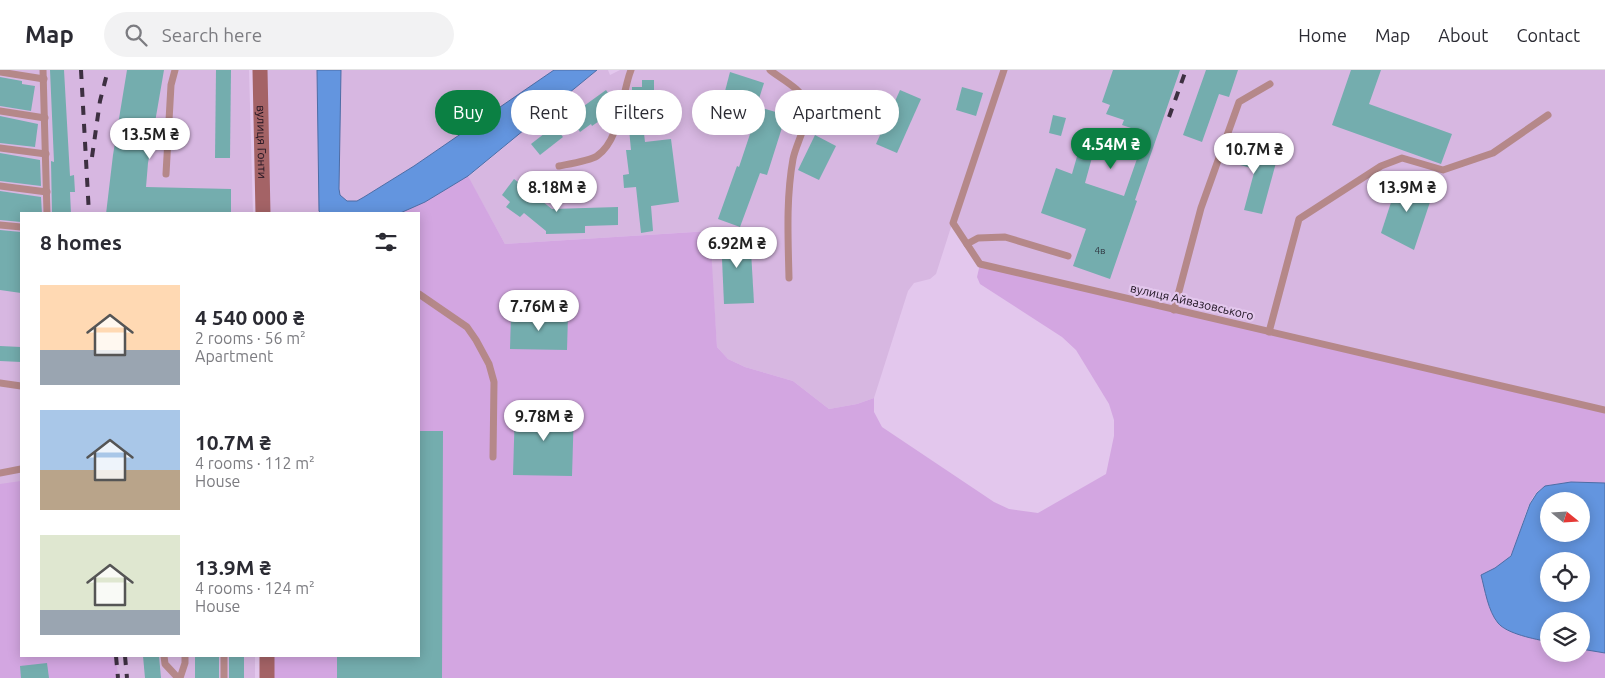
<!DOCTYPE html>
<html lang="en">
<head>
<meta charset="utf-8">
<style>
  body { margin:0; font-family:Ubuntu,sans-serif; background:#f2f2f3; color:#2b2b33; height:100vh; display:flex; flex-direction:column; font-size:19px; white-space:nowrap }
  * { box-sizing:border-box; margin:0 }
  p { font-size:16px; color:#7c7c81 }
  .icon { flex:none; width:28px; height:28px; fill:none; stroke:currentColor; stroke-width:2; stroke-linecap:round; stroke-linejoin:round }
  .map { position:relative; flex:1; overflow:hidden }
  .drawer { position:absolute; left:20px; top:142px; width:400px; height:445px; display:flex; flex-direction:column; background:#fff; border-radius:0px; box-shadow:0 2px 12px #0003 }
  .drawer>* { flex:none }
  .banner { position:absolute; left:435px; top:20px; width:475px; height:45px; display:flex; gap:10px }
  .needle { width:32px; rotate:108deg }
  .buttons { position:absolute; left:1540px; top:422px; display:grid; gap:10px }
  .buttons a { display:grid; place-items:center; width:50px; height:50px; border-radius:50%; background:#fff; box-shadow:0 2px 12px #0003; font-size:25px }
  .price { position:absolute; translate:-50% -42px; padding:0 11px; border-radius:18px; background:#fff; color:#222; font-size:16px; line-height:32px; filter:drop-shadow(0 1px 2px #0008) }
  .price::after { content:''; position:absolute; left:50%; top:30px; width:15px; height:11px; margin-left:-8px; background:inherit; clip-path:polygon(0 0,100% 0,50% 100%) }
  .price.selected { background:#0b8043; color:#fff }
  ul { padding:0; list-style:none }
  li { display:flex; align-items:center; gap:15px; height:125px; padding:0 20px }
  li span { display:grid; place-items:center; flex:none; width:140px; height:100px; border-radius:0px; color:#555 }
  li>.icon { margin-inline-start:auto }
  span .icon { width:60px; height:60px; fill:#fffc; stroke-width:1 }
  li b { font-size:21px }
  h2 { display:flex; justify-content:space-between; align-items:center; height:60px; padding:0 20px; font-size:21px }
  .pill { padding:0 18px; border-radius:22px; background:#fff; box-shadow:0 2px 12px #0003; font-size:18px; line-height:45px }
  .pill.selected { background:#0b8043; color:#fff }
  header { display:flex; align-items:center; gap:30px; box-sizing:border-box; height:70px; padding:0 25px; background:#fff; border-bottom:1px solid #e1e1e2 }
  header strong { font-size:24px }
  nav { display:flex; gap:28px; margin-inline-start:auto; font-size:18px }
  .search { width:350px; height:45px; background:#f2f2f3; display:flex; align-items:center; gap:12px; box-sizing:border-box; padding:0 18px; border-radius:28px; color:#7c7c81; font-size:19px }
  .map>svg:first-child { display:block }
  .built { fill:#d7b7e1 }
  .green { fill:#d3a6e1 }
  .water { fill:#6395df; stroke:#4d6da5; fill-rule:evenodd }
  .building { fill:#74adae }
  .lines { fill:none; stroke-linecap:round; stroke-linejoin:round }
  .lane { stroke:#b58889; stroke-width:7 }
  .secondary { stroke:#a46366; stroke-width:15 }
  .rail { stroke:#3d3041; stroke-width:4; stroke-dasharray:9 9; stroke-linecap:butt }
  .labels { text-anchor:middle; stroke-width:4.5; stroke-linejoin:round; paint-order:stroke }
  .number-label { font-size:10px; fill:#303741 }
  .street-label { font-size:12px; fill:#1a101d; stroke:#e3c7ed }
</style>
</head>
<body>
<header>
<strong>Map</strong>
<div class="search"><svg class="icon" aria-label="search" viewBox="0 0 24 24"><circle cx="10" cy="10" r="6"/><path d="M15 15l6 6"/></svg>Search here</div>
<nav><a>Home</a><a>Map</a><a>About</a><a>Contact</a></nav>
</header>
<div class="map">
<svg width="1605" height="608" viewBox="0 0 1605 608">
  <rect width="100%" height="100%" fill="#e3c7ed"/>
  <g class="built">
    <polygon points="0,0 249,0 253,144 21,144 21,586 255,586 255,608 0,608"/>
    <polygon points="260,0 554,0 414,96 357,131 356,144 263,144"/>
    <polygon points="597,0 608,0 610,5 620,0 1605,0 1605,340 980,194 952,154 936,204 930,209 914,213 908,221 874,328 857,334 829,339 793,311 745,297 728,289 717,277 709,161 505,174 468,107"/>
  </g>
  <g class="green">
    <path d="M468,106L505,174L710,161L717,277L728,289L745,297L793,311L829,339L857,334L874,328V342L882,357L994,432L1009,439L1038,443L1106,404L1114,366V350L1109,334L1076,280L1062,267L980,214L977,207L980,194L1605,340V413C1586,415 1567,411 1547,416C1524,422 1522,470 1510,486C1507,491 1500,495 1495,498L1544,571L1549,572V584H1581V579L1605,583V608H268L267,586H419V144H398L425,132Z"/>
    <polygon points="21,411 21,586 116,586 118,608 0,608 0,414"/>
  </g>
  <g class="water">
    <polygon points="317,0 341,0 339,119 340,125 347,131 357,131 364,127 414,96 554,0 597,0 468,106 425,132 398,144 321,144 319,141"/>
    <path d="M1571,412L1605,413V583L1581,579V551H1549V572C1535,569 1507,564 1498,553C1488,541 1485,520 1481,505L1495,498L1511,486L1530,434L1537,423L1545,416ZM1549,431H1581V464H1549ZM1549,491H1581V524H1549Z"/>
  </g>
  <g class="building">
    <polygon points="50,0 64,0 70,106 74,105 75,122 70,122 71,144 52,144 51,91 54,92"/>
    <polygon points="127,0 164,0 148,93 146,117 231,119 231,144 106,144 113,85"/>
    <polygon points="216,0 231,0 230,88 215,88"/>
    <polygon points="1113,0 1180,0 1135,130 1137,131 1110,209 1073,196 1086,159 1041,143 1056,98 1072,104 1082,69 1096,73 1085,113 1124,126 1146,63 1122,55 1124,50 1106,44 1110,35 1102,32"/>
    <polygon points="1206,0 1238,0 1229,27 1219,24 1202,72 1183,65"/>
    <polygon points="1351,0 1381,0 1369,34 1452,64 1441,94 1332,55"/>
    <polygon points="730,2 764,13 757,35 724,25"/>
    <polygon points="0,7 22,11 22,14 35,16 31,41 0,36"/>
    <polygon points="642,10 654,10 654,29 640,29 645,72 671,69 679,132 651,136 653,161 641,163 636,117 624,118 623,105 629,104 626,80 631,80 627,38 632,46 632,17 642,17"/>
    <polygon points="962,17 983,23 976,46 956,40"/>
    <polygon points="606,20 610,26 616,22 618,26 615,40 592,56 591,54 580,62 570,46"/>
    <polygon points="900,20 921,29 897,83 876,74"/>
    <polygon points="759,37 786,45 767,105 760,103 740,157 718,149 737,96 739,97"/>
    <polygon points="1053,45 1066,48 1061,66 1049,63"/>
    <polygon points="0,46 38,54 35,77 0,73"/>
    <polygon points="554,56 563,67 540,85 531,74"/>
    <polygon points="815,65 836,76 819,110 798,100"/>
    <polygon points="1230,74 1247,78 1246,81 1277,89 1262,144 1244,140 1255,99 1225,91"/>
    <polygon points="0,83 40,90 41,116 0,111"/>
    <polygon points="1399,108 1434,120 1414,180 1381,163"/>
    <polygon points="514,109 552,139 618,137 618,155 585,156 585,163 546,164 546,161 524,143 520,147 506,137 510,132 502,125"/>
    <polygon points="0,121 41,127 42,144 21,144 21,152 0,150"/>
    <polygon points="0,160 21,162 21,223 0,220"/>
    <polygon points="750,164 754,233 724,234 721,166"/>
    <polygon points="511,244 568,245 567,280 510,279"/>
    <polygon points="0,276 21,277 21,292 0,291"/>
    <polygon points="515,338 574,339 572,406 513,405"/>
    <polygon points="419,361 443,361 442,608 337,608 337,586 419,586"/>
    <polygon points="143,586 159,586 161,608 145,608"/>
    <rect x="195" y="586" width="24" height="22"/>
    <rect x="229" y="586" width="15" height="22"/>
    <polygon points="47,593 49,608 21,608 20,596"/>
  </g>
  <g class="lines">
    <g class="lane">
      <polyline points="43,0 47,144"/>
      <path d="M770,0C781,9 802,19 806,33C811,49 796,73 793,89C786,128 788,167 789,208"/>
      <polyline points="1004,0 953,153 980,194 1605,340"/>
      <polyline points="0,2 44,9"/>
      <polyline points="0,41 45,48"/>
      <polyline points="0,78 46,84"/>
      <path d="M559,96C569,94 589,91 597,86C621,70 621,25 631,0"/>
      <polyline points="166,104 171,15 175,0"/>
      <polyline points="0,116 47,122"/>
      <polyline points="0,155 21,157"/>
      <polyline points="967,174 978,168 1005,167 1068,186"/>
      <polyline points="419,224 467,257 476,270 489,294 494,312 493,387"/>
      <polyline points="1174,240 1201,138 1239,32 1270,14"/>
      <polyline points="1269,262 1299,149 1381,96 1402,88 1443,100 1493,83 1548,45"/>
      <polyline points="0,313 21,316"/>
      <polyline points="0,403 21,399"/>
      <polyline points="164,586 165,594 178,608"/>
      <polyline points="224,586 224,608"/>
      <polyline points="180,608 185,593 185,586"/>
    </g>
    <g class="secondary">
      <path id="s1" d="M260,0L263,144"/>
      <polyline points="267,586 267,608"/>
    </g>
    <g class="rail">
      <polyline points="81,0 89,144"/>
      <polyline points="1169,47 1186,0"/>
      <polyline points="92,87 100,31 108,0"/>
      <polyline points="116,586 118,608"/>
      <polyline points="125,586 127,608"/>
    </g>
  </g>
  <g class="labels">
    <g class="number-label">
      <text x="1100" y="184">4в</text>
    </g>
    <g class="street-label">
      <text dy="4" stroke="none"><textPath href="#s1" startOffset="72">вулиця Гонти</textPath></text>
      <text transform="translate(1192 232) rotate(13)" y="4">вулиця Айвазовського</text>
    </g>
  </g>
</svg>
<div class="buttons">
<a><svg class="needle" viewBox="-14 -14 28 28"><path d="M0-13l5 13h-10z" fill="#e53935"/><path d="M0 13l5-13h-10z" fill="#7c7c81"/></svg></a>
<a><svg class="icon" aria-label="locate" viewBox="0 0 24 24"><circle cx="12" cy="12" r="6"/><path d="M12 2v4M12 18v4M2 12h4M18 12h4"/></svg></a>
<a><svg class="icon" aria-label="layers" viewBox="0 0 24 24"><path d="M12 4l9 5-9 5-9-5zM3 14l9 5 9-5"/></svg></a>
</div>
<b class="price" style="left:150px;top:90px">13.5M ₴</b>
<b class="price selected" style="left:1111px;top:100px">4.54M ₴</b>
<b class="price" style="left:1254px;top:105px">10.7M ₴</b>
<b class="price" style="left:557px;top:143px">8.18M ₴</b>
<b class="price" style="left:1407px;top:143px">13.9M ₴</b>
<b class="price" style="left:737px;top:199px">6.92M ₴</b>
<b class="price" style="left:539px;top:262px">7.76M ₴</b>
<b class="price" style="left:544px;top:372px">9.78M ₴</b>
<div class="banner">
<a class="pill selected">Buy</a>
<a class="pill">Rent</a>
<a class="pill">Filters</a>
<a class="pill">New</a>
<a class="pill">Apartment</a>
</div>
<section class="drawer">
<h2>8 homes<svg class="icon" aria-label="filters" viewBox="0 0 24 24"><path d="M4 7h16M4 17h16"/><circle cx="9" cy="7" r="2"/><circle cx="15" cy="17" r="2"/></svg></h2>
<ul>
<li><span style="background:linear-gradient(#ffd9b3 65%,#9aa5b1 0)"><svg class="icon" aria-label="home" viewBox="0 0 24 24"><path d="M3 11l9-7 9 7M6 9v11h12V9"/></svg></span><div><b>4 540 000 ₴</b><p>2 rooms · 56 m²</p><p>Apartment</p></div></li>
<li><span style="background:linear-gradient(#a9c7e8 60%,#b9a48a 0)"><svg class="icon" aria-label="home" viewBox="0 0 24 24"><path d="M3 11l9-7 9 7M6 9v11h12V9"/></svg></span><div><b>10.7M ₴</b><p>4 rooms · 112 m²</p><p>House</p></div></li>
<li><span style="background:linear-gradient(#dfe7d0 75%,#9aa5b1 0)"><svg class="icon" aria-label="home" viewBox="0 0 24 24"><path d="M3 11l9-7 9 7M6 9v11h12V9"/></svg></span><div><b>13.9M ₴</b><p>4 rooms · 124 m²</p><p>House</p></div></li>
</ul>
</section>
</div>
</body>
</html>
